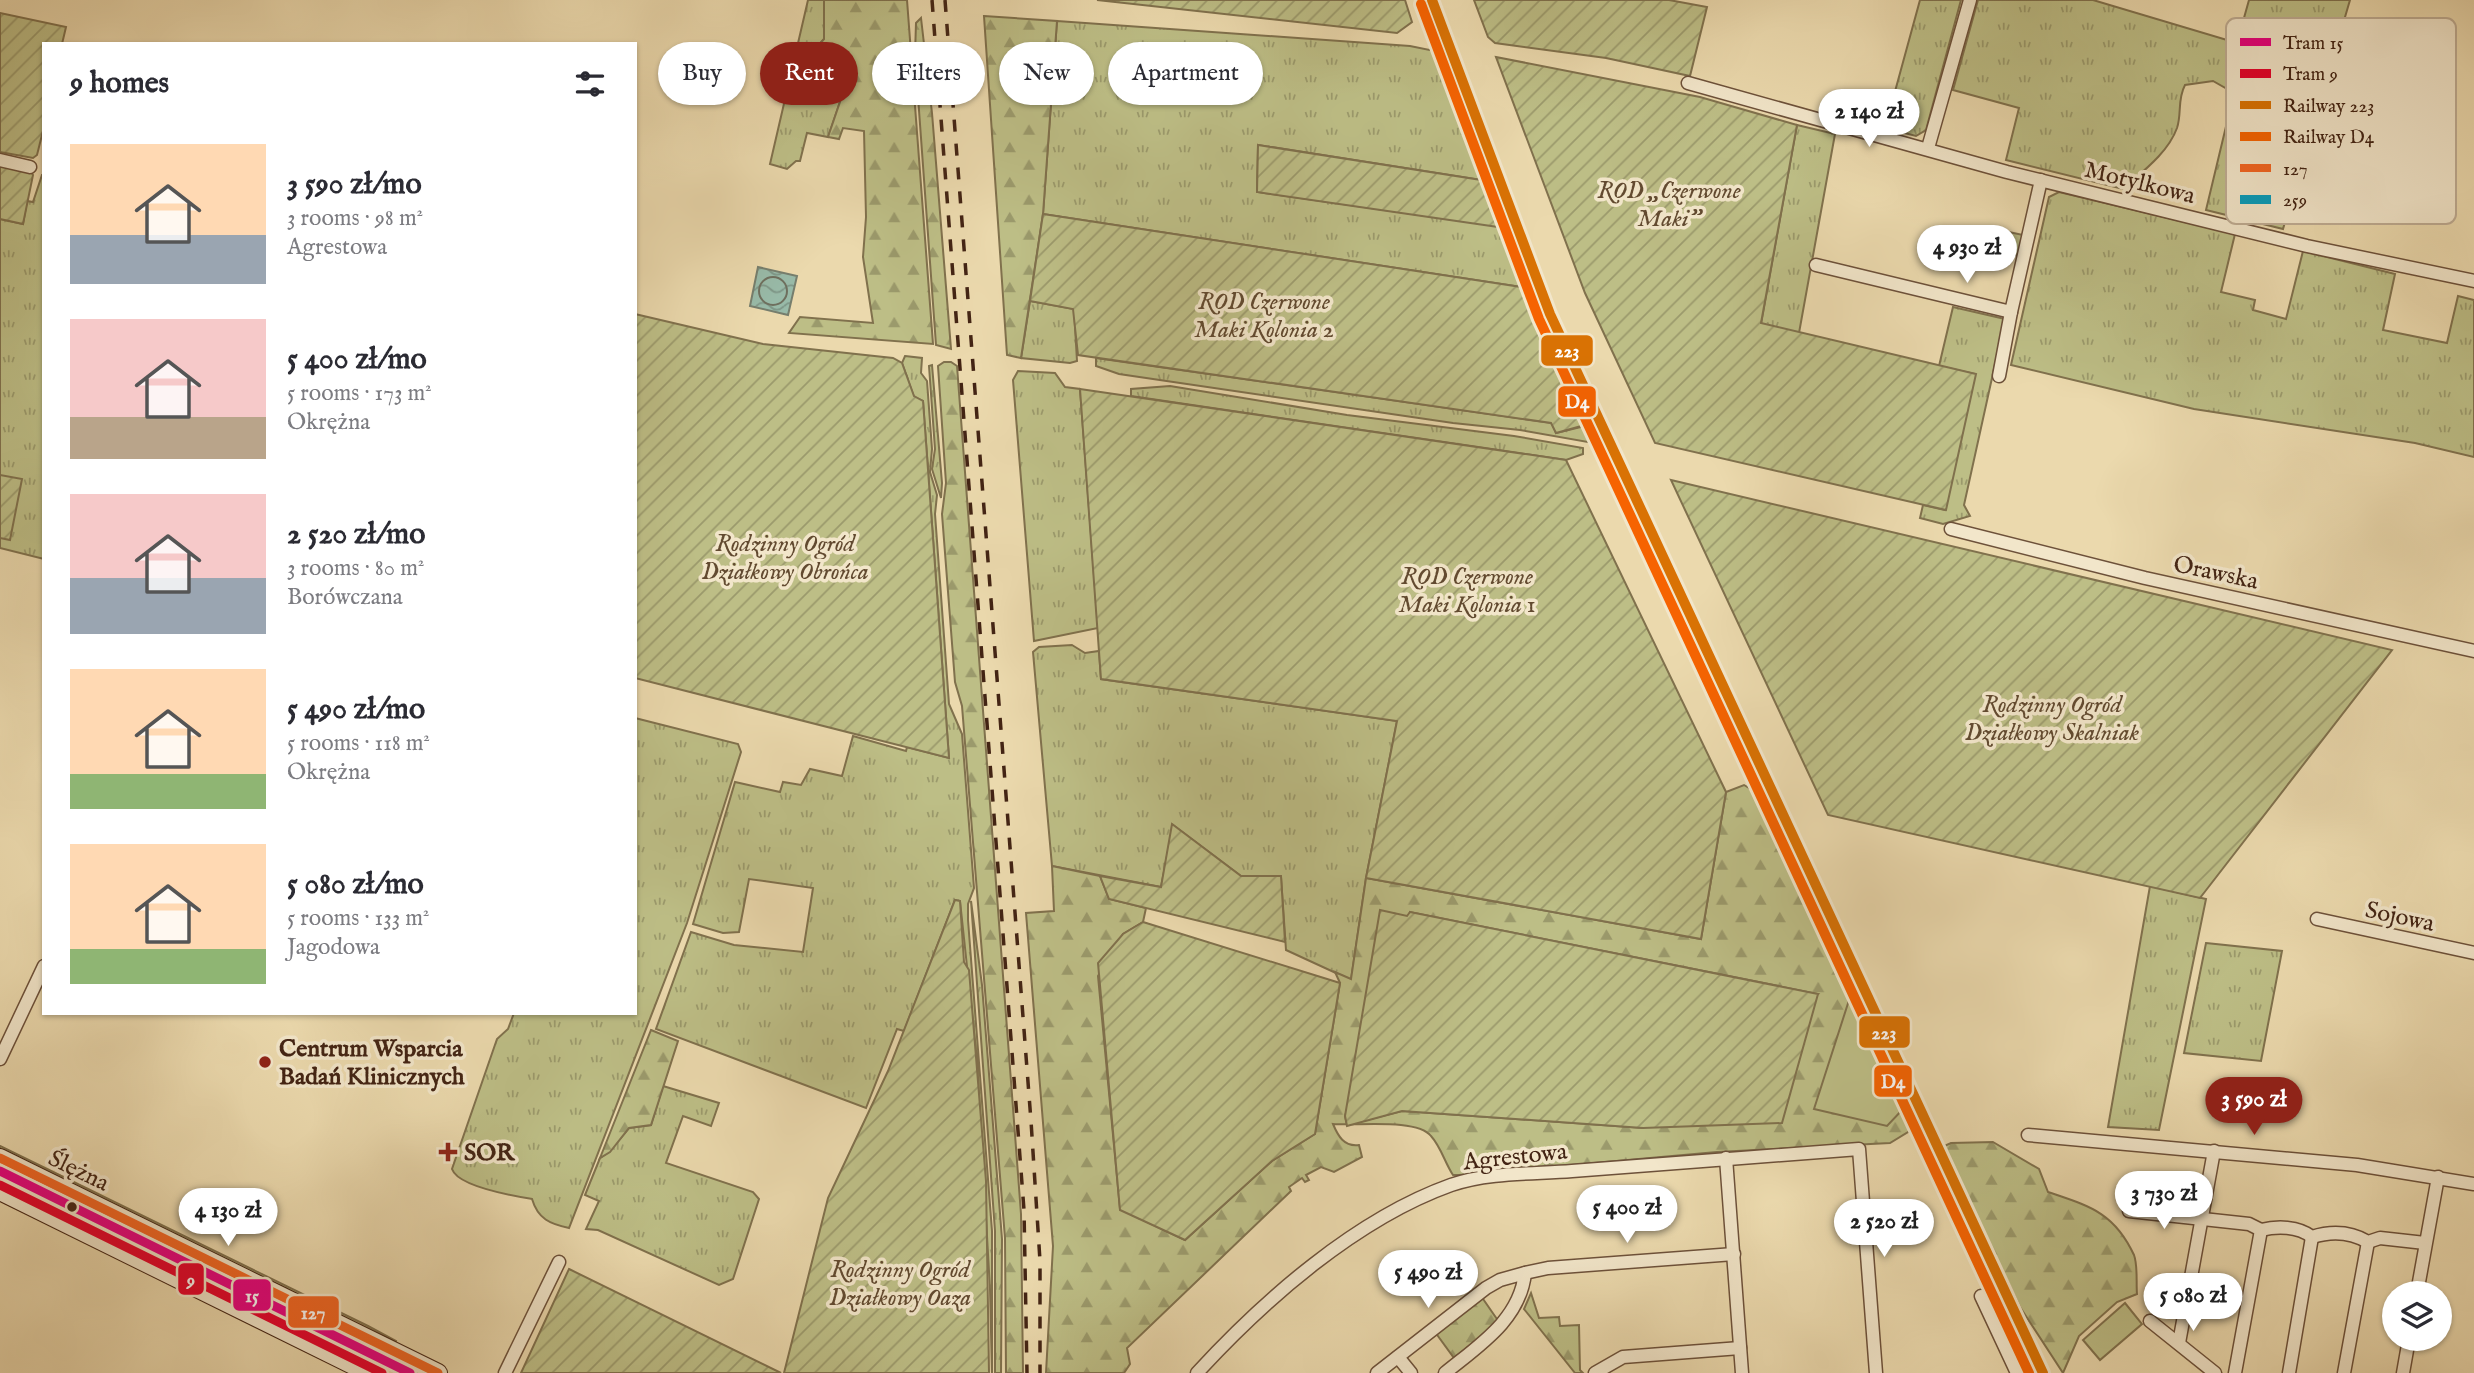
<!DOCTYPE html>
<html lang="en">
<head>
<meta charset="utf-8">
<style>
  body { margin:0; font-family:"IM FELL English",serif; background:#f2f2f3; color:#2b2b33; height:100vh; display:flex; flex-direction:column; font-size:26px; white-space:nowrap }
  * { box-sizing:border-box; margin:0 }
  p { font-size:23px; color:#7c7c81 }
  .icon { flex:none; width:38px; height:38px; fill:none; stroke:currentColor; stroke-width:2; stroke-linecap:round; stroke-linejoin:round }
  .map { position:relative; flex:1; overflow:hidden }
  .sheet { position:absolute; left:42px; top:42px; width:595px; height:973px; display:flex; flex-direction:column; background:#fff; border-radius:0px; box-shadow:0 2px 5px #0004 }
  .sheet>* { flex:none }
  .guide { position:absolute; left:658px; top:42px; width:665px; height:63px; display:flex; gap:14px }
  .buttons { position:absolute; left:2382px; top:1281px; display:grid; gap:14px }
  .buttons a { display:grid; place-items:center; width:70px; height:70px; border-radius:50%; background:#fff; box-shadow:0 2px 5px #0004; font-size:35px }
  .price { position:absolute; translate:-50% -60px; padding:0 16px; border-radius:24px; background:#fff; color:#222; font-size:23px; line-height:46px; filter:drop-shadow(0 2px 4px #0008) }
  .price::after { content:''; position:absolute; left:50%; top:42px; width:21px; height:16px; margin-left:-10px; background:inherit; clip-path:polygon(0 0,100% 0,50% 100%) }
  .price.on { background:#8f2418; color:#fff }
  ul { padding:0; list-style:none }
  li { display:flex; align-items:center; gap:21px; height:175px; padding:0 28px }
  li span { display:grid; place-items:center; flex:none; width:196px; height:140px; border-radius:0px; color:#555 }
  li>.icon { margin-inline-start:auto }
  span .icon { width:84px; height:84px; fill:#fffc; stroke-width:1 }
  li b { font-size:30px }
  h2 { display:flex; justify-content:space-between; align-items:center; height:84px; padding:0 28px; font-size:30px }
  .chip { padding:0 24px; border-radius:32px; background:#fff; box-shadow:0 2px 5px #0004; font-size:24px; line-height:63px }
  .chip.on { background:#8f2418; color:#fff }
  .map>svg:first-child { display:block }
  .grass { fill:url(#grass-tufts); stroke:#80714d; stroke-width:2 }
  .forest { fill:url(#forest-firs); stroke:#80714d; stroke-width:2; fill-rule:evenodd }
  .garden { fill:url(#garden-furrows); stroke:#80714d; stroke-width:2 }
  .pitch { fill:#bdbe86; stroke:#80714d; stroke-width:2 }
  .water { fill:url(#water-waves); stroke:#767e6d; stroke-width:2 }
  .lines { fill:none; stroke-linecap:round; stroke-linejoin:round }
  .shore { stroke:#6e6f5e; stroke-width:2 }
  .minor-casing { stroke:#6d513a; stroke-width:15 }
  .secondary-casing { stroke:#432414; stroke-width:20 }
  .minor { stroke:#f2e6ca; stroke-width:12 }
  .secondary { stroke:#f2e6ca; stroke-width:18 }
  .rail { stroke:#432414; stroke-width:3.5; stroke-dasharray:12 12; stroke-linecap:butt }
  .bus-1-casing { stroke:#f2e6ca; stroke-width:14 }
  .bus-2-casing { stroke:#f2e6ca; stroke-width:14 }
  .bus-1 { stroke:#f26522; stroke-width:9 }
  .bus-2 { stroke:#079cbb; stroke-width:9 }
  .rail-1-casing { stroke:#f2e6ca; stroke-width:16 }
  .rail-2-casing { stroke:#f2e6ca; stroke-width:16 }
  .rail-1 { stroke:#d97204; stroke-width:10 }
  .rail-2 { stroke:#f66301; stroke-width:10 }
  .tram-1-casing { stroke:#f2e6ca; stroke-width:14 }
  .tram-2-casing { stroke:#f2e6ca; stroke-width:14 }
  .tram-1 { stroke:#e5007d; stroke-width:9 }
  .tram-2 { stroke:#e4002b; stroke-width:9 }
  .poi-dot { fill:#8f2418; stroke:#f2e6ca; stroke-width:2.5 }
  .bus-dot { fill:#432414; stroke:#f2e6ca; stroke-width:2.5 }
  .labels { text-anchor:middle; stroke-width:7; stroke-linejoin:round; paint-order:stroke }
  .street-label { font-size:24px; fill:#432414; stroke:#f2e6ca }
  .park-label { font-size:24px; font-style:italic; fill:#624a30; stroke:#f2e6ca }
  .poi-label { font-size:24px; font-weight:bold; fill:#432414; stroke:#f2e6ca; text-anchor:start }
  .key { fill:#f2e6ca; stroke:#beac93; stroke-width:2 }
  .key-label { font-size:19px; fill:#432414 }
  .line-badge { stroke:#f2e6ca; stroke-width:2.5 }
  .badge-label { font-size:19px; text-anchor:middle; font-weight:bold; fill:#fff }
</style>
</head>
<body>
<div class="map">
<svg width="2474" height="1373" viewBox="0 0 2474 1373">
  <defs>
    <pattern id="grass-tufts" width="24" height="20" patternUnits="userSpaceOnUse" patternTransform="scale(1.75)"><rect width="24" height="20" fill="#bdbe86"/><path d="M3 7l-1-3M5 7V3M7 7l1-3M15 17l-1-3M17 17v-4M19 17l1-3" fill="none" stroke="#9b9a6c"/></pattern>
    <pattern id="forest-firs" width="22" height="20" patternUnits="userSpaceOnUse" patternTransform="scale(1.75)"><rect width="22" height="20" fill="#bdbe86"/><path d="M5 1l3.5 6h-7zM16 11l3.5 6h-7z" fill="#9b9a6c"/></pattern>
    <pattern id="garden-furrows" width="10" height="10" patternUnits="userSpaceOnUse" patternTransform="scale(1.75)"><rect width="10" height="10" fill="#bdbe86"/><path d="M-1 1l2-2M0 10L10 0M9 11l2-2" fill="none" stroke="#9b9a6c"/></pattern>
    <pattern id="water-waves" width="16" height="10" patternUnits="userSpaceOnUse" patternTransform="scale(1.75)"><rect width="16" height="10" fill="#98baa8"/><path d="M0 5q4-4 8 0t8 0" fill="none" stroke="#7e9788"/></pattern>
  </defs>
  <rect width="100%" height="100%" fill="#ebd9ad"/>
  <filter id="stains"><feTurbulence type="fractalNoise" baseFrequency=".00286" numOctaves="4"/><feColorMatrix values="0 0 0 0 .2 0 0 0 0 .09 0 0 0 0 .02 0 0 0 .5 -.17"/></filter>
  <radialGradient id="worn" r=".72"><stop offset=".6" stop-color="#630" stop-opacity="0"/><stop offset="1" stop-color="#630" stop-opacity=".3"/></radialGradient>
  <g class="grass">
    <polygon points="808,0 824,0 824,39 809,56 810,60 819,67 841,64 843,93 828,137 807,133 800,161 796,161 787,169 770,164"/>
    <polygon points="1920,0 1961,0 1926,130 1916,136 1885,128"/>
    <path d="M1978,0H2093L2237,43L2249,0H2350L2283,229L2206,210L2234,93L2213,81L2185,85C2177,100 2182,113 2177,128C2168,153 2142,172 2123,189L2006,160L2019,108L1953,90Z"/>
    <polygon points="1057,21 1410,46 1435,51 1481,180 1258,145 1257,192 1504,227 1527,284 1521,287 1043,214"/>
    <polygon points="1797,125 1835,134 1799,333 1761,324"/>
    <polygon points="42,175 44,175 44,559 0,548 0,219 23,224 27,201 33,202"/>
    <polygon points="2059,192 2235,234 2221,292 2255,300 2253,310 2286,319 2303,251 2395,274 2383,330 2447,343 2458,296 2474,300 2474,457 2415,443 2194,409 2011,365 2049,197"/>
    <polygon points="1990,228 2023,235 2018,256 1985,248"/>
    <polygon points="1030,301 1074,309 1077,361 1070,363 1021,358"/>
    <polygon points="1953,307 2005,319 1964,505 1970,516 1943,524 1920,518 1923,505 1945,510 1975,374 1939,366"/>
    <polygon points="905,356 922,358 921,373 927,381 932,449 930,472 937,495 935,514 949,704 962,734 974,888 968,904 968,920 992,1231 992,1373 990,1289 977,1060 960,901 955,900 904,1031 897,1029 866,1108 656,1029 691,932 734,945 803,952 813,888 749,879 739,932 723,933 693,924 735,782 780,792 783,782 801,785 810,769 842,776 853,736 906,751 907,747 949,758 923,401 914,397 902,363"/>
    <polygon points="1096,358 1552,423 1556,433 1589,425 1599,444 1520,430 1453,423 1119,374 1096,366"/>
    <polygon points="932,365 942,483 941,498 932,469 935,449 929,366"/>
    <polygon points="1018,371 1055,373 1065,387 1080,389 1098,628 1034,641 1013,380"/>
    <polygon points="1170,386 1347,415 1514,436 1583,448 1583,454 1566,460 1131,396 1131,389"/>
    <polygon points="1072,645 1085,653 1099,651 1101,679 1397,721 1366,878 1351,980 1286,950 1281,877 1241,876 1173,825 1161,887 1052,866 1033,652 1039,647"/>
    <path d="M635,718L738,744L741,752L687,923L569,1228C550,1224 538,1219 532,1199C514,1196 458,1187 452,1169L497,1039L508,1029L514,1013H635Z"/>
    <polygon points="2150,886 2206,899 2159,1130 2108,1127"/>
    <polygon points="971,901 982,985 1002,1239 1001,1373 995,1373 995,1231"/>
    <polygon points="2206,943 2282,951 2261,1061 2184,1053"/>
    <polygon points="663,1086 719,1103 711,1126 683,1116 666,1163 753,1192 759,1199 733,1279 719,1285 598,1230 586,1229 599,1201 585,1195 600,1158 610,1151 629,1128 651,1125"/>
    <polygon points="0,1146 368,1326 396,1341 395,1344 0,1150"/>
    <polygon points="1935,1155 2040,1373 2021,1373 1927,1160"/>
  </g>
  <g class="forest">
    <polygon points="824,0 907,0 933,344 789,333 800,317 873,323 863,257 866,217 864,131 843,128 839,139 828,137 843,93 841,65 819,67 810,60 809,56 824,39"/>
    <polygon points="984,16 1057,21 1043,214 1021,358 1007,355"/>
    <polygon points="921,18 932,113 951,349 936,345 915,55 916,23"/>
    <polygon points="944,362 951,362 957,366 1021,1214 1023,1373 1006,1373 1005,1238 962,706 955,682 942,514 946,483 938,366"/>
    <path d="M1744,785L1767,799L1921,1124L1890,1143L1717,1152L1459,1175H1453C1445,1163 1441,1147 1431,1136C1417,1118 1356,1126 1333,1124C1338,1136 1344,1147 1359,1145L1362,1157L1334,1172L1321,1167L1306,1175L1309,1180L1305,1182L1302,1178L1289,1187L1291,1191L1127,1348L1130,1364L1124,1373H1046L1053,1246L1026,913L1054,911L1052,866L1100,876L1109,899L1146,908L1143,922L1123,934L1098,976L1120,1209L1185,1240L1272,1161L1315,1134L1340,983L1335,972L1351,979L1366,878L1701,939L1726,792ZM1410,912L1818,994L1643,1128L1402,1111L1347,1125L1345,1116Z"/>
    <polygon points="651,1030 678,1041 651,1125 629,1128 610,1152 600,1158"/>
    <path d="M1993,1142L2039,1169L2048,1192C2089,1206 2114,1212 2134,1255C2138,1266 2136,1283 2137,1294L2117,1302L2079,1336L2063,1373L2020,1307L1942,1147L1951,1143Z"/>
    <polygon points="1531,1293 1539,1318 1559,1317 1560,1326 1579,1325 1580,1370 1583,1373 1575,1373 1524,1309"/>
    <polygon points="1481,1296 1499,1322 1454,1358 1435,1332"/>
  </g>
  <g class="garden">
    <polygon points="1097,0 1405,0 1412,22 1397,33"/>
    <polygon points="1474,0 1669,0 1707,7 1690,76 1606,58 1495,43 1488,37"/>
    <polygon points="0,13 66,27 62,44 44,44 44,127 37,155 33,158 0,152"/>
    <polygon points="1496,57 1700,97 1797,125 1761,323 1976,374 1946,510 1655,443 1585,293"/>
    <polygon points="1258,145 1481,180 1498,227 1257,192"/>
    <polygon points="0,164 30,171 33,175 23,224 0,219"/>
    <polygon points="1043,214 1521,287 1585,425 1556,433 1551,423 1078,355 1073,309 1030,301"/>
    <polygon points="635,314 763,344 893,358 902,363 914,396 923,401 949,758 635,678"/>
    <polygon points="1080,389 1566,460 1726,792 1701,939 1366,878 1397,721 1101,679"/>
    <polygon points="0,475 22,479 10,540 0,538"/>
    <polygon points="1671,480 2392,650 2200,898 1828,815"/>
    <polygon points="1172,824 1241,876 1281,876 1285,942 1109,899 1100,876 1161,887"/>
    <polygon points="955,900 960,901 964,962 969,970 986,1181 989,1373 784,1373 828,1198 888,1071"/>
    <polygon points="1380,910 1407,916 1410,912 1818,994 1782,1123 1643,1128 1402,1111 1347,1126 1345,1116"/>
    <polygon points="1143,922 1340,983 1315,1134 1272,1161 1185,1240 1120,1210 1098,963 1123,934"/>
    <polygon points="569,1269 781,1373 521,1373"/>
  </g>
  <g class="pitch">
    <polygon points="1851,994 1904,1108 1887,1126 1814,1109"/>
    <polygon points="2125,1303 2142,1324 2100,1360 2083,1340"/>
  </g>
  <polygon class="water" points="758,267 797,276 788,315 750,306"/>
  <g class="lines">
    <circle class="shore" cx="773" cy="291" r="14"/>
    <g class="minor-casing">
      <g id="minor">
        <polyline points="1688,83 2007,172 2307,246 2474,281"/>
        <polyline points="1928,148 1970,0"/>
        <polyline points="0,160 30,167"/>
        <polyline points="1816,265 2011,312 2041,180"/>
        <polyline points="1999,376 2011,312"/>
        <polyline points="1951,529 2145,578 2474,651"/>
        <polyline points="2317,919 2474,953"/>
        <polyline points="0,1059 44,966"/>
        <polyline points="2028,1135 2357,1165 2474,1184"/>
        <polyline points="1726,1158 1742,1373"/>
        <path d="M2129,1211L2249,1224L2261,1230C2277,1226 2298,1226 2312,1237C2331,1231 2351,1232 2368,1242L2380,1238L2425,1243"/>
        <polyline points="1525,1273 1548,1268 1734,1254"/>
        <polyline points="2417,1293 2438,1177"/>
        <polyline points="1981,1296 2017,1373"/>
        <polyline points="2150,1321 2215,1373"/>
        <polyline points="2179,1343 2214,1151"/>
        <polyline points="1398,1357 1411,1373"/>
        <polyline points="505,1373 559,1262"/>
        <path d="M1197,1373C1264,1300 1356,1219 1451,1185C1488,1172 1534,1174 1572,1171C1668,1163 1763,1157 1859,1149L1876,1373"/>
        <path d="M1377,1373L1486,1288L1500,1280L1525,1273C1520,1320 1478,1346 1445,1373"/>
        <polyline points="1595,1373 1623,1357 1740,1348"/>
        <polyline points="2235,1373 2261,1230"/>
        <polyline points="2289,1373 2312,1237"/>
        <polyline points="2344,1373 2368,1242"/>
        <polyline points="2403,1373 2409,1339"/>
      </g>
    </g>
    <g class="secondary-casing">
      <g id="secondary">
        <polyline points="0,1158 438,1373"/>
        <polyline points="0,1191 369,1373"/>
      </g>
    </g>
    <use href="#minor" class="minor"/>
    <use href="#secondary" class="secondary"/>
    <g class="rail">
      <polyline points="932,0 1024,1210 1027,1373"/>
      <polyline points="945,0 1031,1121 1040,1261 1040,1373"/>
    </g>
    <g class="bus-1-casing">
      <polyline id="bus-1" points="0,1158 438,1373"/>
    </g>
    <g class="bus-2-casing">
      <polyline id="bus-2" points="0,1172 410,1373"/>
    </g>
    <use href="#bus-1" class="bus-1"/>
    <use href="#bus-2" class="bus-2"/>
    <g class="rail-1-casing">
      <polyline id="rail-1" points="1432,0 1550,314 2043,1373"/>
    </g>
    <g class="rail-2-casing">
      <polyline id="rail-2" points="1421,4 1539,319 2029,1373"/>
    </g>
    <use href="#rail-1" class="rail-1"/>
    <use href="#rail-2" class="rail-2"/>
    <g class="tram-1-casing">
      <polyline id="tram-1" points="0,1171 410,1373"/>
    </g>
    <g class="tram-2-casing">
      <polyline id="tram-2" points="0,1185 382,1373"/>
    </g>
    <use href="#tram-1" class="tram-1"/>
    <use href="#tram-2" class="tram-2"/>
  </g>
  <g class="poi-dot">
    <circle cx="265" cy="1062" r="7"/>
    <path d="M444.5 1141.5h7v7h7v7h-7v7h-7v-7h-7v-7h7z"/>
  </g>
  <circle class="bus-dot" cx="72" cy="1207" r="6"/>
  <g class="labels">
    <g class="street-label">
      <text transform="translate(2140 182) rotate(14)" y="8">Motylkowa</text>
      <text transform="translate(2216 572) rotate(12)" y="8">Orawska</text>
      <text transform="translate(2400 916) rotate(12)" y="8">Sojowa</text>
      <text transform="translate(1515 1156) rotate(-6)" y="8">Agrestowa</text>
      <text transform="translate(79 1170) rotate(26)" y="8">Ślężna</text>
    </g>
    <g class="park-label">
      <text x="1669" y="198">ROD „Czerwone<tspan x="1669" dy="28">Maki”</tspan></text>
      <text x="1264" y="309">ROD Czerwone<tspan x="1264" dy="28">Maki Kolonia 2</tspan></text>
      <text x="785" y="551">Rodzinny Ogród<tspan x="785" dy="28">Działkowy Obrońca</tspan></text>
      <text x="1467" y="584">ROD Czerwone<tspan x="1467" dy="28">Maki Kolonia 1</tspan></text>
      <text x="2052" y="712">Rodzinny Ogród<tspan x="2052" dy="28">Działkowy Skalniak</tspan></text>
      <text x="900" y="1277">Rodzinny Ogród<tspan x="900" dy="28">Działkowy Oaza</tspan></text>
    </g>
    <g class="poi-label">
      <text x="279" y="1056">Centrum Wsparcia<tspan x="279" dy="28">Badań Klinicznych</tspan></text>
      <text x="464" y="1160">SOR</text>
    </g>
  </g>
  <rect x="2226" y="18" width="230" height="206" rx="10" class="key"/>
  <rect x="2240" y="38" width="31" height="8" fill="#e5007d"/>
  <rect x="2240" y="69" width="31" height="9" fill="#e4002b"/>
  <rect x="2240" y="101" width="31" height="8" fill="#d97204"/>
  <rect x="2240" y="132" width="31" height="9" fill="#f66301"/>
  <rect x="2240" y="164" width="31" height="8" fill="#f26522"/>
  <rect x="2240" y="195" width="31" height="9" fill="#079cbb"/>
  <g class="key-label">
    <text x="2283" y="49">Tram 15</text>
    <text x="2283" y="80">Tram 9</text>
    <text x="2283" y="112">Railway 223</text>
    <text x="2283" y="143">Railway D4</text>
    <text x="2283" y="175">127</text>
    <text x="2283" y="206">259</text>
  </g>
  <g class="line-badge">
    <rect x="1540" y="334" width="54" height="33" rx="7" fill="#d97204"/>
    <rect x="1557" y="385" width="40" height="33" rx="7" fill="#f66301"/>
    <rect x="1858" y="1015" width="53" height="34" rx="7" fill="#d97204"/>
    <rect x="1873" y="1064" width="40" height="34" rx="7" fill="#f66301"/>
    <rect x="177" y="1262" width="28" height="34" rx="7" fill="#e4002b"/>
    <rect x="232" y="1278" width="40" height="34" rx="7" fill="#e5007d"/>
    <rect x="287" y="1295" width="53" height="34" rx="7" fill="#f26522"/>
  </g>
  <g class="badge-label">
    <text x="1567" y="357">223</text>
    <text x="1577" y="408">D4</text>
    <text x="1884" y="1039">223</text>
    <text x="1893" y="1088">D4</text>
    <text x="191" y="1286">9</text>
    <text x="252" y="1302">15</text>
    <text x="313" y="1319">127</text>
  </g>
  <rect width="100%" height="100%" filter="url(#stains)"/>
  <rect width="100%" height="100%" fill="url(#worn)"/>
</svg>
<div class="buttons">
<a><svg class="icon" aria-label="layers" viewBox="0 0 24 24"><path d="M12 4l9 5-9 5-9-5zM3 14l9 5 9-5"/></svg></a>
</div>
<b class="price" style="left:1869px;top:149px">2 140 zł</b>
<b class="price" style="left:1967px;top:285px">4 930 zł</b>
<b class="price on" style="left:2254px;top:1137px">3 590 zł</b>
<b class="price" style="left:2164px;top:1231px">3 730 zł</b>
<b class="price" style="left:1627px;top:1245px">5 400 zł</b>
<b class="price" style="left:228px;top:1248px">4 130 zł</b>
<b class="price" style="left:1884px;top:1259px">2 520 zł</b>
<b class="price" style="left:1428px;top:1310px">5 490 zł</b>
<b class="price" style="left:2193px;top:1333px">5 080 zł</b>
<div class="guide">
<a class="chip">Buy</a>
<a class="chip on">Rent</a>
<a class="chip">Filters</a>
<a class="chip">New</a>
<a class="chip">Apartment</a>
</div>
<section class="sheet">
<h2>9 homes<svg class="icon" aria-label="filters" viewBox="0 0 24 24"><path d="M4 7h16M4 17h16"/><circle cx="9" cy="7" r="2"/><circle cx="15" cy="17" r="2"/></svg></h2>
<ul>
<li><span style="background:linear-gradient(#ffd9b3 65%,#9aa5b1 0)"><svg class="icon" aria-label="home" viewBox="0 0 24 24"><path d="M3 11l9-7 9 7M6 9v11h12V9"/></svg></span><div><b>3 590 zł/mo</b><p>3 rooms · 98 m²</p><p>Agrestowa</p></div></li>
<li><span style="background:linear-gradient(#f6c9c9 70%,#b9a48a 0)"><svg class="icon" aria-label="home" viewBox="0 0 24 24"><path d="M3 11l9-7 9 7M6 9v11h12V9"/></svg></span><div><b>5 400 zł/mo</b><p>5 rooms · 173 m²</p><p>Okrężna</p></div></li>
<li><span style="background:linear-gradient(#f6c9c9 60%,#9aa5b1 0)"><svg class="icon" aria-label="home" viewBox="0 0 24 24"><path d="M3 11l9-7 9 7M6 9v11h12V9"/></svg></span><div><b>2 520 zł/mo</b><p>3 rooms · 80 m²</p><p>Borówczana</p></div></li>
<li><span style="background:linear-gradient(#ffd9b3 75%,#8fb573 0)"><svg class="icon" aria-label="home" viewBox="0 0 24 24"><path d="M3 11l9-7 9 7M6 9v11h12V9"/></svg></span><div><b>5 490 zł/mo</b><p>5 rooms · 118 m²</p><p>Okrężna</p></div></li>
<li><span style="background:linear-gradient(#ffd9b3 75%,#8fb573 0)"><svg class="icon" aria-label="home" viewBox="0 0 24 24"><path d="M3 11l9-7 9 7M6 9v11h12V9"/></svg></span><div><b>5 080 zł/mo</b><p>5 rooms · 133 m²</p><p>Jagodowa</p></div></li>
</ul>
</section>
</div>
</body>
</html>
